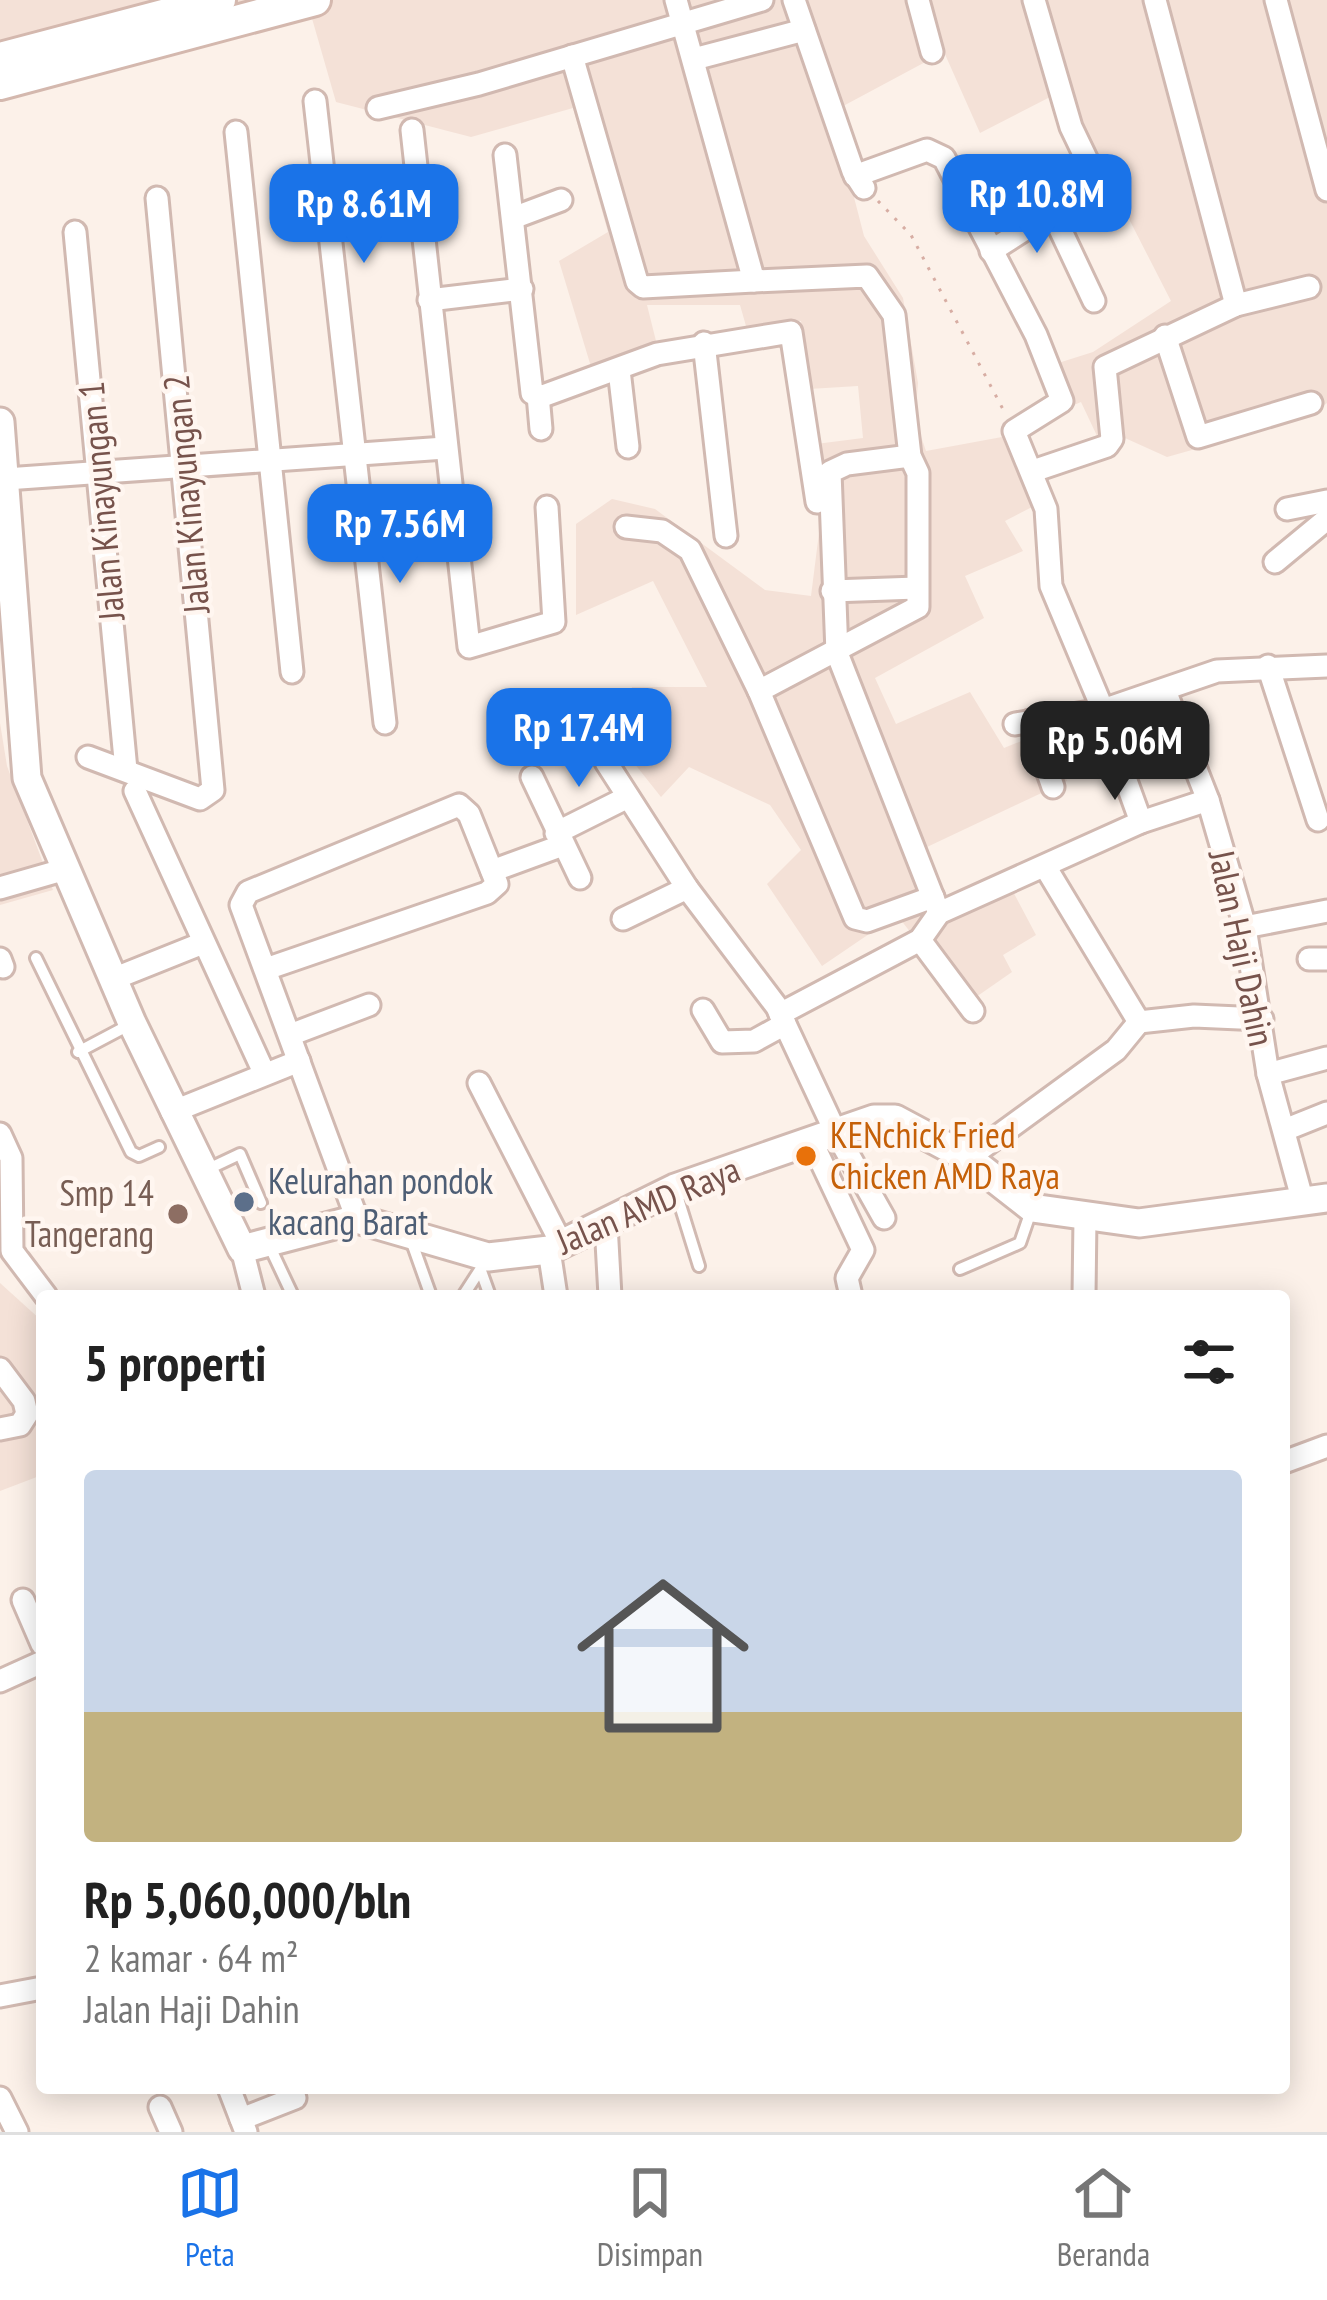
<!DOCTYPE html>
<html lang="id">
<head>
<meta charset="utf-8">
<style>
  body { margin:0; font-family:"PT Sans Narrow",sans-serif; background:#f6f6f6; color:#222; height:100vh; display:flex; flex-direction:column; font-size:45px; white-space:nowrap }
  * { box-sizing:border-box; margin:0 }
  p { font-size:39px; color:#767676 }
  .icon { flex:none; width:66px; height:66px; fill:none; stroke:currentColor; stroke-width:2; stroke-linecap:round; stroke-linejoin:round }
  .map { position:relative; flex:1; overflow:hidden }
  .side { position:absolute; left:36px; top:1290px; width:1254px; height:804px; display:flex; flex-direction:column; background:#fff; border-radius:12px; box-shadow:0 6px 30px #0003 }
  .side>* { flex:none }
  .price { position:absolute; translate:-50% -102px; padding:0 27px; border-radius:24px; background:#1a73e8; color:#fff; font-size:39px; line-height:78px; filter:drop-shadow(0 3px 6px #0008) }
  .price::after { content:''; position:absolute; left:50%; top:72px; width:36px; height:27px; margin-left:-18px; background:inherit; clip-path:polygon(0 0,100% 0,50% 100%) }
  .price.on { background:#222; color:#fff }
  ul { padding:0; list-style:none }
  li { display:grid; align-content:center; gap:24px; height:636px; padding:0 48px }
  li span { display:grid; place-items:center; height:372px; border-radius:12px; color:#555 }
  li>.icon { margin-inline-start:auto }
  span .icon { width:216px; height:216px; fill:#fffc; stroke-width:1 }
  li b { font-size:51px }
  h2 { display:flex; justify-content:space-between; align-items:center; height:144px; padding:0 48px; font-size:51px }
  .tab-bar { display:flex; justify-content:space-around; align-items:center; height:168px; border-top:3px solid #e0e0e0; background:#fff; font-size:33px; color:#767676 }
  .tab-bar a { display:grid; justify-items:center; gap:6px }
  .tab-bar .on { color:#1a73e8 }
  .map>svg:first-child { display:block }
  .residential { fill:#f4e1d7 }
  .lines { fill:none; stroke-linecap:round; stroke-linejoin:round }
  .service-casing { stroke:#d1b9b1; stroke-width:16 }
  .minor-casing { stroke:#d1b9b1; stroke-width:27 }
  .tertiary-casing { stroke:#d1b9b1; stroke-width:33 }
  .secondary-casing { stroke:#d4b8ae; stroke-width:36 }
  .path { stroke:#d7ada3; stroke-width:3; stroke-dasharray:3 9; stroke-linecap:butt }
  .service { stroke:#fff; stroke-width:10 }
  .minor { stroke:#fff; stroke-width:21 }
  .tertiary { stroke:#fff; stroke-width:27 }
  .secondary { stroke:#fff; stroke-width:30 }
  .food-dot { fill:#e8710a; stroke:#fff6f0; stroke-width:4.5 }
  .service-dot { fill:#5c6f8a; stroke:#fff6f0; stroke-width:4.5 }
  .education-dot { fill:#8d6e63; stroke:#fff6f0; stroke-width:4.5 }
  .labels { text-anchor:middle; stroke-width:9; stroke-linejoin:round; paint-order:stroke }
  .street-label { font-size:36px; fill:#77534c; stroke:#fff6f0 }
  .food-label { font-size:36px; fill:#c56008; stroke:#fff6f0; text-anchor:start }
  .service-label { font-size:36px; fill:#4e5e75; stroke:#fff6f0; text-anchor:start }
  .education-label { font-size:36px; fill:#785e54; stroke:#fff6f0; text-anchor:end }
</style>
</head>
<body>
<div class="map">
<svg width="1327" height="2132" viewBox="0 0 1327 2132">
  <rect width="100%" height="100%" fill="#fcf1e9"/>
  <g class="residential">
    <polygon points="0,0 1327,0 1327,403 1309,417 1167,457 1125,438 1098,438 1081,402 1060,411 1052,365 1093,352 1171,301 1108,178 1052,96 980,133 944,52 832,112 864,236 903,298 918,383 915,419 926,451 1002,437 1032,507 1005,521 1023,551 965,576 984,618 875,678 896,724 970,692 1004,748 1046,731 1067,781 927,847 945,900 1008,882 1036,935 1003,955 1012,972 966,1004 897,915 822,966 767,884 801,850 770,805 689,767 661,797 634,763 620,732 632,687 707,687 653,581 576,615 576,524 612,499 655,509 765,590 811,596 820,525 816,444 863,438 858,386 809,389 801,321 746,326 740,305 647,305 657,345 592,370 559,261 608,232 573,108 471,137 336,102 311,15 0,97"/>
    <polygon points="0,723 7,766 53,890 0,905"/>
    <polygon points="0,1283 42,1321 42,1475 0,1491"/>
  </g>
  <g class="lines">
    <g class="service-casing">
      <g id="service">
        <polyline points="36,958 131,1152 139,1156 159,1147"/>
        <polyline points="78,1052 129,1025"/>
        <polyline points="204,1171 240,1154 261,1203"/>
        <polyline points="676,1192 699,1266"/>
        <polyline points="410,1237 431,1296"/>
        <polyline points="269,1245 293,1296"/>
        <polyline points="960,1269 1020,1243 1031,1211"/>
        <polyline points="481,1271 490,1296"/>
        <polyline points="463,1296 487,1259"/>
      </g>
    </g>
    <g class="minor-casing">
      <g id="minor">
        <polyline points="794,0 853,171 864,188"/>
        <polyline points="918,0 932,52"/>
        <polyline points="1034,0 1071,127 1096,179 1093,189 1052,212 1094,301"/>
        <polyline points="1155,0 1236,305"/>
        <polyline points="1276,0 1327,190"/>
        <polyline points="572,56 637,282 643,287 754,281 676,0"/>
        <polyline points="694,59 804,30"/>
        <polyline points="315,101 385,723"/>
        <polyline points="378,108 479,84 762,0"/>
        <polyline points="412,130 469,647 554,622 547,507"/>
        <polyline points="236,132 292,672"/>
        <polyline points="505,155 532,393 540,397 657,354 791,332 817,502"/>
        <polyline points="855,176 927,150 944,158 1036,335 1062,401 1014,431 1046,509 1051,586 1103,710"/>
        <polyline points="513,218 561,200"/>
        <polyline points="75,232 126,770"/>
        <polyline points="991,251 1052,212"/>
        <polyline points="429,300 522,289"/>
        <polyline points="1165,336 1198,437 1311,403"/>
        <polyline points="704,343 726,536"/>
        <polyline points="619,370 628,447"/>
        <polyline points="538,395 541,429"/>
        <polyline points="910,456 847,464 830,472 837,653 939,913"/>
        <polyline points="1033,471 1107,446 1112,439 1105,367 1236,305 1309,287"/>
        <polyline points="6,479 445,448"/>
        <polyline points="1287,509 1327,501"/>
        <polyline points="626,527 662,531 690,550 759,691 918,607 918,473 910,456 894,315 867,276 754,281"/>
        <polyline points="1275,562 1327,519"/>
        <polyline points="832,591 917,588"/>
        <polyline points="1268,666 1318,820"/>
        <polyline points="759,691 855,918 867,921 933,897"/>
        <polyline points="1166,693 1208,800 1245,927 1268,1074 1303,1202"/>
        <polyline points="1030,721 1053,787"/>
        <polyline points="1015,724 1103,710 1217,671 1327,666"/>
        <polyline points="88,757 200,799 213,790 157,198"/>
        <polyline points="606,762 687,888 777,1007 835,1131 884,1218"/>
        <polyline points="1124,775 1141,822"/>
        <polyline points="532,777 580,878"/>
        <polyline points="135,791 261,1066"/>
        <polyline points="556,833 628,797"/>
        <polyline points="1046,868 1139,1022"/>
        <polyline points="492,871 563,845"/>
        <polyline points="0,888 66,869"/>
        <polyline points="623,919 687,888"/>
        <polyline points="1245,927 1327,911"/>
        <polyline points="920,940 973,1011"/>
        <polyline points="0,959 3,967"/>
        <polyline points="1309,959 1327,959"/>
        <polyline points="266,969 487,893 497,884 469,814 459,805 248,892 241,905 357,1219"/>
        <polyline points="113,979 203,943"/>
        <polyline points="703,1010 722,1042 754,1041 785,1024"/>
        <polyline points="780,1014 920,940 939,913 1141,822 1208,800"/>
        <polyline points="1139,1022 1194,1016 1262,1019"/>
        <polyline points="290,1035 369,1005"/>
        <polyline points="1268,1074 1327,1058"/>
        <polyline points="479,1083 561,1243"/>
        <polyline points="172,1112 299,1061"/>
        <polyline points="1287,1129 1327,1113"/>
        <polyline points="0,1134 11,1158 12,1251 46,1296"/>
        <polyline points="811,1140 863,1250 847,1278 851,1296"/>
        <polyline points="968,1158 1116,1050 1139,1022"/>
        <polyline points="606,1224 610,1296"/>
        <polyline points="242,1249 254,1296"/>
        <polyline points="549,1250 556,1296"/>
        <polyline points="1084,1296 1085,1218"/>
        <polyline points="0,1369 24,1401 27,1414 20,1425 0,1429"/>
        <polyline points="1284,1462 1327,1446"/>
        <polyline points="23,1600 42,1644"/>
        <polyline points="0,1681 42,1662"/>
        <polyline points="0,1996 42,1988"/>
        <polyline points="229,2088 246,2132"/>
        <polyline points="0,2098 17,2132"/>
        <polyline points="160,2107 171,2132"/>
        <polyline points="241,2119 295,2098"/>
      </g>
    </g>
    <g class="tertiary-casing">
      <polyline id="tertiary" points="0,422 27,778 132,1023 242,1249 357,1219 488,1257 549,1250 675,1188 874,1119 895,1119 968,1158 1032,1208 1139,1223 1327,1198"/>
    </g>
    <g class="secondary-casing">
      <g id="secondary">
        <polyline points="0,58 220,0"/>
        <polyline points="0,84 315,0"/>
      </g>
    </g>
    <polyline class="path" points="878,201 911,235 1005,413"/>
    <use href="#service" class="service"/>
    <use href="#minor" class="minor"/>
    <use href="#tertiary" class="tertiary"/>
    <use href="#secondary" class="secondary"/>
  </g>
  <circle class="food-dot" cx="806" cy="1156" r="12"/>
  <circle class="service-dot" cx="244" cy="1202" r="12"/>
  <circle class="education-dot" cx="178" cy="1214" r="12"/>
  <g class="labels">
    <g class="street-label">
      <text transform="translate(186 494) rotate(-95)" y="13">Jalan Kinayungan 2</text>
      <text transform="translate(101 501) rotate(-95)" y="13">Jalan Kinayungan 1</text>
      <text transform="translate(1242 948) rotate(78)" y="13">Jalan Haji Dahin</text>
      <text transform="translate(648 1205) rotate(-23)" y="13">Jalan AMD Raya</text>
    </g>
    <g class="food-label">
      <text x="830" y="1148">KENchick Fried<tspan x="830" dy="41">Chicken AMD Raya</tspan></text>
    </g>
    <g class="service-label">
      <text x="268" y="1194">Kelurahan pondok<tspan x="268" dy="41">kacang Barat</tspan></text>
    </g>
    <g class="education-label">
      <text x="154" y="1206">Smp 14<tspan x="154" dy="41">Tangerang</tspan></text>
    </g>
  </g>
</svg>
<b class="price" style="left:1037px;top:256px">Rp 10.8M</b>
<b class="price" style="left:364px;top:266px">Rp 8.61M</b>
<b class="price" style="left:400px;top:586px">Rp 7.56M</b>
<b class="price" style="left:579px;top:790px">Rp 17.4M</b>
<b class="price on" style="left:1115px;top:803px">Rp 5.06M</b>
<section class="side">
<h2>5 properti<svg class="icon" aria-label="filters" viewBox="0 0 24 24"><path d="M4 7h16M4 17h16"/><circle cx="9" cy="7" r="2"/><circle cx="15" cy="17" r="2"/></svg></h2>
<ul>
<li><span style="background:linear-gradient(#c9d6e8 65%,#c2b280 0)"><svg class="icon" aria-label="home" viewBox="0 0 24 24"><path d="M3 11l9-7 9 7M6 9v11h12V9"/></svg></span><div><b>Rp 5,060,000/bln</b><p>2 kamar · 64 m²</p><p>Jalan Haji Dahin</p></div></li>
</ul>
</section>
</div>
<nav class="tab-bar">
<a class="on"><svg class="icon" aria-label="map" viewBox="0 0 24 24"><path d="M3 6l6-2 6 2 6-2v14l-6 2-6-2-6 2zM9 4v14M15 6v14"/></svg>Peta</a>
<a><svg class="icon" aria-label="saved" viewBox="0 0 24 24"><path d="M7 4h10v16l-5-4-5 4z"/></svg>Disimpan</a>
<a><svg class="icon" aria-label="home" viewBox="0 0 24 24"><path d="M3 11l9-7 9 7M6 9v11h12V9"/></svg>Beranda</a>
</nav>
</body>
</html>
